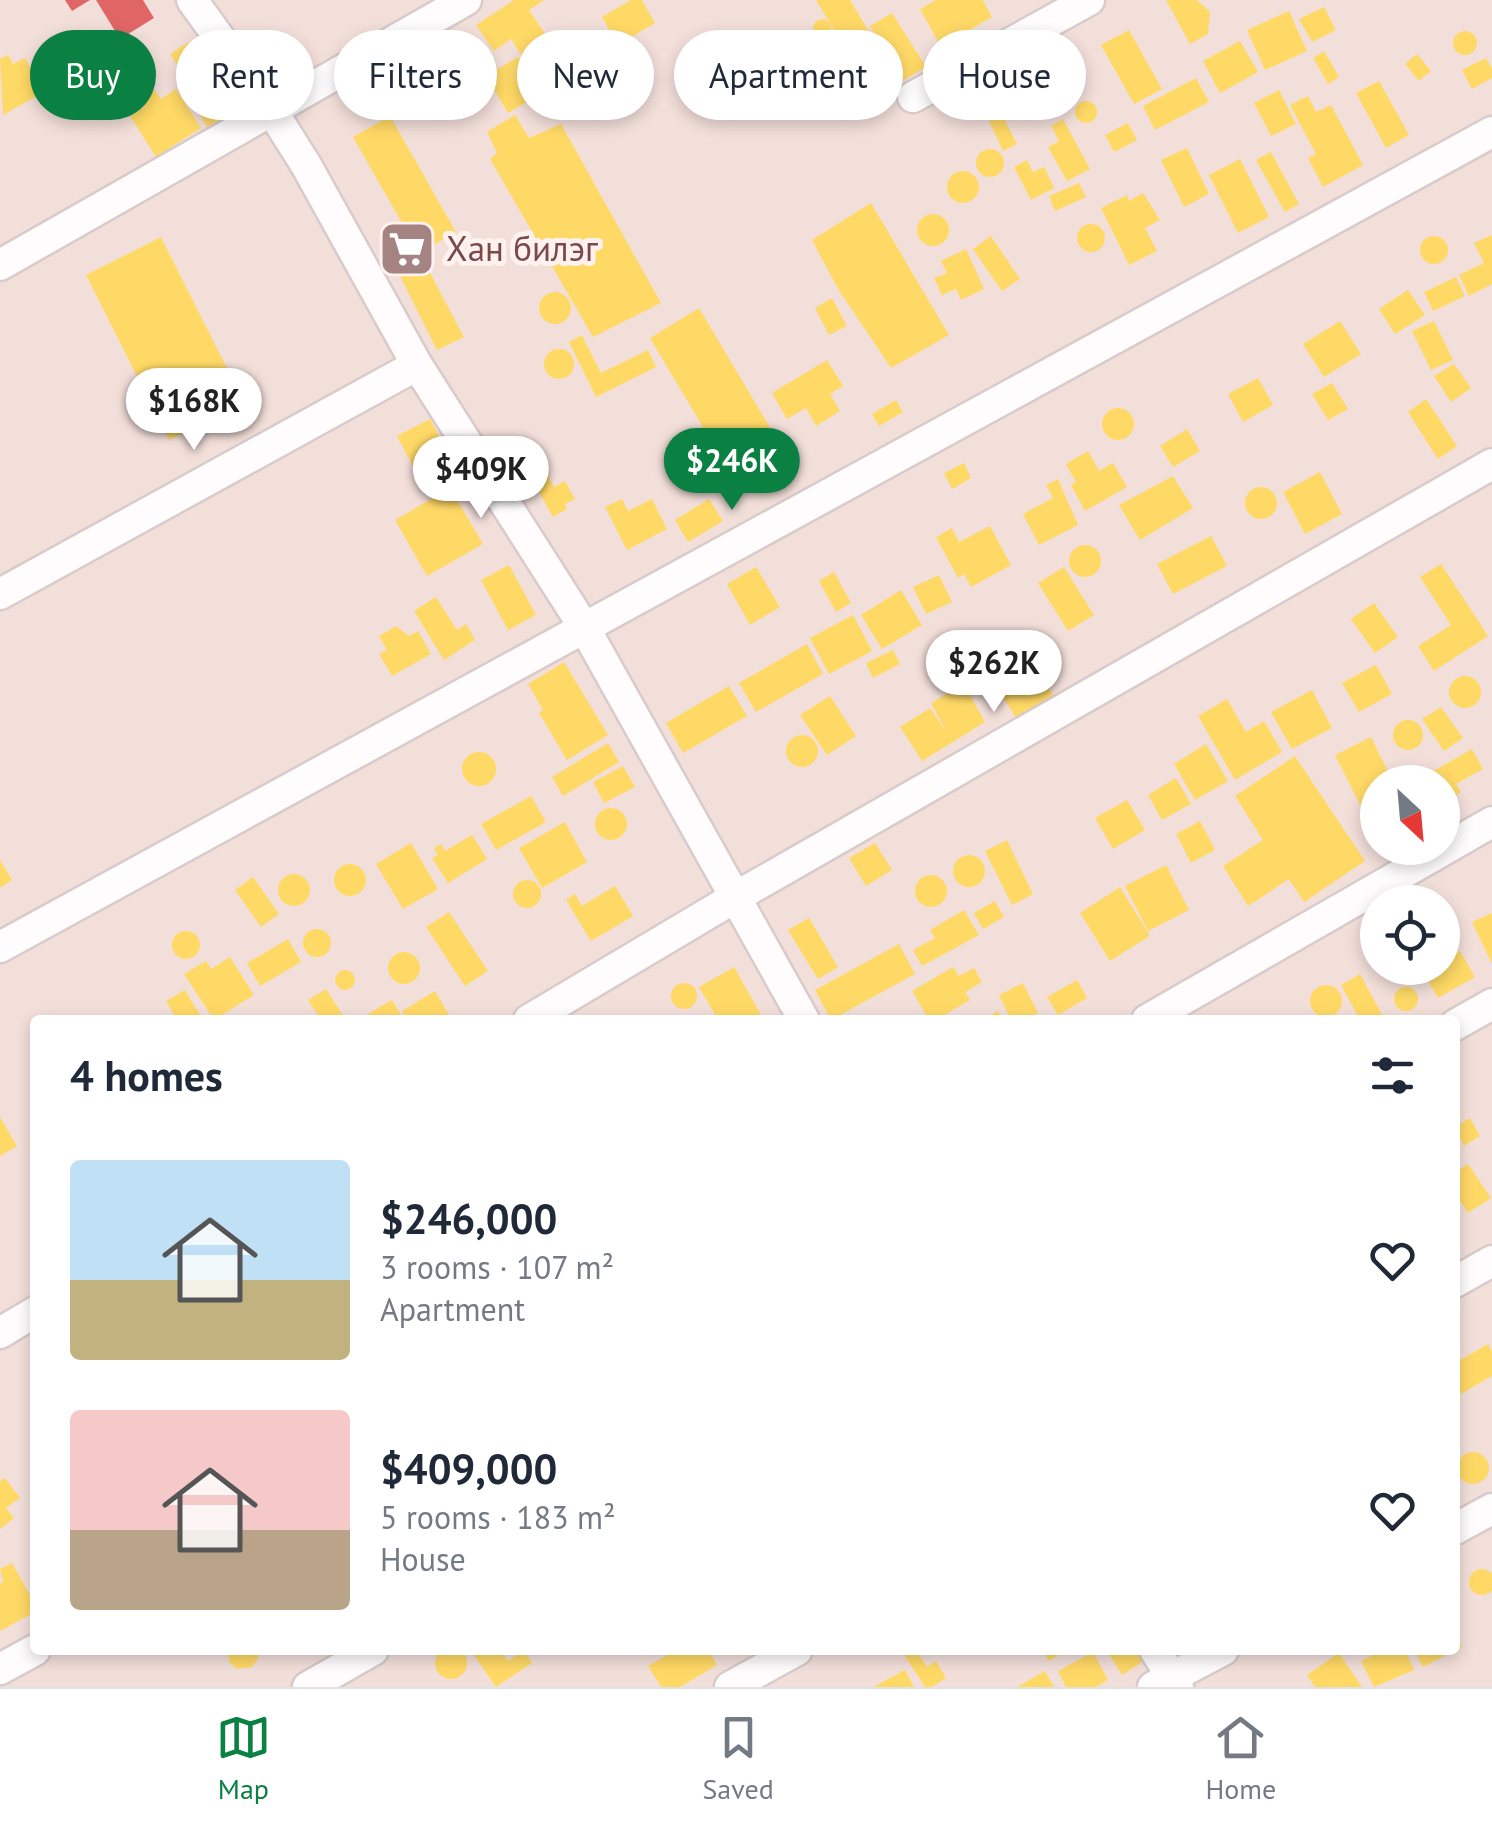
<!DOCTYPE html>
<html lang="en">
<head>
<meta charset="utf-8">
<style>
  body { margin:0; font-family:"PT Sans",sans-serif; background:#f2f2f3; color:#1f2937; height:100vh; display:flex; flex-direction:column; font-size:38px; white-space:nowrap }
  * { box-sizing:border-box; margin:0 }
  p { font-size:32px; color:#747a83 }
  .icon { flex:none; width:55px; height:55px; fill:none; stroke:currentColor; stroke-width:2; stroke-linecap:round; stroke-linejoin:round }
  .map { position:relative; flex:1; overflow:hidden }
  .side { position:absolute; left:30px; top:1015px; width:1430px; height:640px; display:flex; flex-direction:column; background:#fff; border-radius:10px; box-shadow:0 5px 15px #0003 }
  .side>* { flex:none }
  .guide { position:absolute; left:30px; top:30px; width:1432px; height:90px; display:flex; gap:20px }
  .needle { width:65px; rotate:154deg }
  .fabs { position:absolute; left:1360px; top:765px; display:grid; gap:20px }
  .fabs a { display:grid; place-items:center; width:100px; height:100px; border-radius:50%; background:#fff; box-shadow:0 5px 15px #0003; font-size:50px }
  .price { position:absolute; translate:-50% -85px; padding:0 22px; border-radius:35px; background:#fff; color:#222; font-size:32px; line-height:65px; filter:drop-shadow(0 2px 5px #0008) }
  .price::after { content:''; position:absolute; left:50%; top:60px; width:30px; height:22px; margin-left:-15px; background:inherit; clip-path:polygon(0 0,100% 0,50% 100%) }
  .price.current { background:#0b8043; color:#fff }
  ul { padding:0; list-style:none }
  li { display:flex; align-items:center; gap:30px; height:250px; padding:0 40px }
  li span { display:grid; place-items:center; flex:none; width:280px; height:200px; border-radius:10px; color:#555 }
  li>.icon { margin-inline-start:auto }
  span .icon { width:120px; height:120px; fill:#fffc; stroke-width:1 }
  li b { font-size:42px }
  h2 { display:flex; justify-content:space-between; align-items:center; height:120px; padding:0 40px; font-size:42px }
  .chip { padding:0 35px; border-radius:45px; background:#fff; box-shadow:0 5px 15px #0003; font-size:35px; line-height:90px }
  .chip.current { background:#0b8043; color:#fff }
  .tabs { display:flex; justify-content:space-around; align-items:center; height:140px; border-top:2px solid #e0e1e3; background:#fff; font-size:28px; color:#747a83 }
  .tabs a { display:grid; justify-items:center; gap:5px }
  .tabs .current { color:#0b8043 }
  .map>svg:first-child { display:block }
  .residential { fill:#f3dfda; fill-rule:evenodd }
  .homes { fill:#ffd966 }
  .shops { fill:#e06666 }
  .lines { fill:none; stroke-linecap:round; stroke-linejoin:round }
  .minor-casing { stroke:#d8cbca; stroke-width:35 }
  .minor { stroke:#fefcfc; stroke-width:30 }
  .labels { text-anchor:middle; stroke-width:10; stroke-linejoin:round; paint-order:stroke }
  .poi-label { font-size:35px; fill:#79494b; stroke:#fff1ee; text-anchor:start }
</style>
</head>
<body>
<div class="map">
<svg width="1492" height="1687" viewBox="0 0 1492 1687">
  <rect width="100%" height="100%" fill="#f8eeeb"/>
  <path class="residential" d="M0,0H1492V1687H0ZM1378,782H1442V848H1378ZM1378,902H1442V968H1378ZM35,1020H1455V1650H35Z"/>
  <g class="homes">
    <polygon points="514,0 544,0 529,10 552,44 525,61 511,39 494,51 476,25"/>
    <polygon points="631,0 642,0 655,23 618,45 602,17"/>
    <polygon points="816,0 850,0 871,35 857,43 849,30 838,37"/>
    <polygon points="936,0 983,0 992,17 971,29 974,35 959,43 956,38 941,47 920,9"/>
    <polygon points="1166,0 1197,0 1210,12 1208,34 1190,44"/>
    <polygon points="1324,7 1336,30 1312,42 1299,19"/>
    <polygon points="1289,11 1307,51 1265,70 1247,30"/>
    <polygon points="892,13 926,67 902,81 870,26"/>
    <circle cx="822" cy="28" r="9"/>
    <polygon points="1129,30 1162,89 1134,104 1101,45"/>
    <circle cx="1465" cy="43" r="12"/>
    <polygon points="585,33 603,63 571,82 577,93 569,98 562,86 551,92 533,63"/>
    <polygon points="1240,41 1258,72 1220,93 1203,61"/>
    <polygon points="189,42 206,68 187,80 170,54"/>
    <polygon points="300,43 309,57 284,72 276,58"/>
    <circle cx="869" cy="60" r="16"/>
    <polygon points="1324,51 1339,77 1328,84 1313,58"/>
    <polygon points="1417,54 1431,71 1419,81 1405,64"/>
    <polygon points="8,55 13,64 25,58 44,92 3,115 0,59"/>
    <polygon points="518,57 541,94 508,113 486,76"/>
    <polygon points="1486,58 1492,69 1492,78 1472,89 1462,70"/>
    <polygon points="102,59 110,71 90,85 81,73"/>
    <polygon points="214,75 235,110 207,127 186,92"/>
    <polygon points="1196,78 1209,102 1155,130 1143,106"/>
    <polygon points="1379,81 1409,135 1386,148 1356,93"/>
    <polygon points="153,88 161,99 176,89 201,128 156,157 130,116 144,107 138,98"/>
    <polygon points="1279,90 1296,124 1271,136 1254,103"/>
    <polygon points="1308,96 1316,112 1331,105 1363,165 1323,187 1308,158 1316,154 1290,105"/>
    <circle cx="1086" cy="112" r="11"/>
    <polygon points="515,115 529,138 561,124 661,303 593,337 490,159 497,153 487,132"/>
    <polygon points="1002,115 1017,144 1003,151 989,121"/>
    <polygon points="390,116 456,232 419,253 353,137"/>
    <polygon points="1063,119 1090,169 1067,181 1048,147 1059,141 1051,126"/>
    <polygon points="1128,123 1137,140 1114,152 1105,135"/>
    <polygon points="1187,148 1209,194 1184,207 1161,160"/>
    <circle cx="990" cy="163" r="14"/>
    <polygon points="1271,152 1299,204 1285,212 1256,160"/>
    <polygon points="1240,159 1269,217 1238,233 1209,175"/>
    <polygon points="1027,160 1033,172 1044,167 1054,188 1031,200 1014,167"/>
    <circle cx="963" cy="187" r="16"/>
    <polygon points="1079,183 1086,197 1055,211 1049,196"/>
    <polygon points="1143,193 1160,220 1145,228 1157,251 1129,265 1101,208 1127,195 1129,201"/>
    <polygon points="871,203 949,335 891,368 838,289 812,240"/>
    <circle cx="933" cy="230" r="16"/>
    <circle cx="1091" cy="238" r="14"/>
    <polygon points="1492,235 1492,284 1469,296 1459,275 1484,263 1474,243"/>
    <polygon points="991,236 1020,279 1002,291 973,249"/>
    <circle cx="1434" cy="250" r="14"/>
    <polygon points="161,237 244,402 169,440 86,275"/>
    <polygon points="966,249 984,289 961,300 956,289 942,295 934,278 947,273 941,261"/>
    <polygon points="421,256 464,337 437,350 396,268"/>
    <polygon points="1456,277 1465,296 1433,311 1424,292"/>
    <polygon points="1408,290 1425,315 1395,334 1379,309"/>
    <circle cx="555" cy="308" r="16"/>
    <polygon points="832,298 847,326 829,335 815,308"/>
    <polygon points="699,308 778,441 729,471 650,338"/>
    <polygon points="1340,321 1361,354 1324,377 1303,344"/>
    <polygon points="1434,321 1453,360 1431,370 1412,331"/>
    <polygon points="582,335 601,373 648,350 656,367 596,397 569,342"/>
    <circle cx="559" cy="364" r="15"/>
    <polygon points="827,360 843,386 830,394 840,411 816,426 806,408 787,419 772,393"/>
    <polygon points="1454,364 1471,388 1451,402 1434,376"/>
    <polygon points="1258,378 1273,405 1243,422 1228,394"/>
    <polygon points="1332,383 1348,409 1328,420 1312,394"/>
    <polygon points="1426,399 1457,446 1438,459 1408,412"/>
    <polygon points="896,400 903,412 879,426 872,414"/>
    <circle cx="1118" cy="424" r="16"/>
    <polygon points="430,419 450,457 417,474 397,436"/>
    <polygon points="1187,429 1200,451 1173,467 1160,446"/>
    <polygon points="1088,451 1099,471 1113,463 1127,487 1085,511 1071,485 1076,482 1066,464"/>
    <polygon points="964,463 971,478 952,489 944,473"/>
    <polygon points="543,466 554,487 565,481 575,499 565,504 567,509 553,517 529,474"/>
    <polygon points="1320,472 1342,514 1305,534 1283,492"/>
    <polygon points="1173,476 1193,508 1140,540 1119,505"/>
    <polygon points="1058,479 1078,525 1039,545 1023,514 1053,498 1046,485"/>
    <circle cx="1261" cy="503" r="16"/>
    <polygon points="450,488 483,544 427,576 395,520"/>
    <polygon points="622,499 628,511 652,499 667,529 627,550 605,507"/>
    <polygon points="709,499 723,521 688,542 675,520"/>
    <polygon points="990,526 1011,565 971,587 964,574 958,578 936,537 952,528 959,542"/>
    <polygon points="1211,536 1227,566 1173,594 1157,564"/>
    <circle cx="1085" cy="561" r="16"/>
    <polygon points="1441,564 1488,636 1434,671 1418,646 1451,625 1420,577"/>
    <polygon points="509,565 536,615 508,630 481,580"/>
    <polygon points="756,567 780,607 750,625 727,584"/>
    <polygon points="1064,567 1094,615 1068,631 1038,583"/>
    <polygon points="834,572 851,603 836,612 819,581"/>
    <polygon points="939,575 952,602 926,614 913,587"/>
    <polygon points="901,590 922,625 882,649 861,615"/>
    <polygon points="436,597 457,630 466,624 475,640 444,660 414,611"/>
    <polygon points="1374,603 1398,637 1375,653 1351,619"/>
    <polygon points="853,615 872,651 829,674 810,638"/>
    <polygon points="396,626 409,636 418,631 431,654 392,676 379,654 387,650 379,636"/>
    <polygon points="1017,637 1053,695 1016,718 980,660"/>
    <polygon points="807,644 823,674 756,712 739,683"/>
    <polygon points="893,650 900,664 873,678 866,663"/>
    <polygon points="564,662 608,735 567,760 539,713 543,710 528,684"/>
    <polygon points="1376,665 1392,694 1359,712 1342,683"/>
    <circle cx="1465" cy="692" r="16"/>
    <polygon points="964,684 985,722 922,761 900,727 930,708 947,733 931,703"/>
    <polygon points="729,686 747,716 683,753 666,723"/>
    <polygon points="1312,690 1332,728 1292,749 1271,712"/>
    <polygon points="830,696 856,736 827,755 800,715"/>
    <polygon points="1227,699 1246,732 1264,721 1282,752 1235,780 1198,716"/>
    <polygon points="1441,707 1463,738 1444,751 1422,719"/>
    <circle cx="1408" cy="735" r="15"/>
    <circle cx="802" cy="751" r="16"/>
    <polygon points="1371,737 1393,782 1378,782 1378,796 1360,805 1335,755"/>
    <polygon points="608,743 619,762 563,796 552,777"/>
    <polygon points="1206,744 1228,781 1195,800 1174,764"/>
    <polygon points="1472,749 1483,769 1456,784 1461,792 1446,801 1442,782 1436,782 1430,773"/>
    <circle cx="479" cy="769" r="17"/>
    <polygon points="1295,756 1365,861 1304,902 1289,879 1248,906 1223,866 1263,840 1235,796"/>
    <polygon points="623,766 635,787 604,803 593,782"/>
    <polygon points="1176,778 1191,804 1162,820 1148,795"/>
    <polygon points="531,796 546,822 496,850 481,824"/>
    <polygon points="1127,800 1145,830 1113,849 1095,818"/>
    <circle cx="611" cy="824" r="16"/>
    <polygon points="1200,821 1215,850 1191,863 1176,834"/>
    <polygon points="565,822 587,862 542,888 519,848"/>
    <polygon points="472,835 487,859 448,883 432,858 438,855 434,848 441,844 445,851"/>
    <polygon points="1007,840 1033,894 1012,905 985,851"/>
    <polygon points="411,843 438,889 403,909 376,864"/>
    <polygon points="875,843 892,870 866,886 849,858"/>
    <circle cx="969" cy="871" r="16"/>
    <polygon points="0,860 12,880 0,888"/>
    <circle cx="350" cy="880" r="16"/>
    <polygon points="1166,865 1189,910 1148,931 1125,886"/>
    <circle cx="294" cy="890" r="16"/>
    <circle cx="931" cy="891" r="16"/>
    <polygon points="253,877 279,914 261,927 235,890"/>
    <circle cx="527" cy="894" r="14"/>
    <polygon points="615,886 633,916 591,941 566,900 575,894 582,906"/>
    <polygon points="1120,887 1150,936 1110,961 1080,913"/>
    <polygon points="995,901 1004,917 983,929 974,913"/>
    <polygon points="964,910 979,935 922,966 913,950 935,938 930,930"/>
    <polygon points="449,912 488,971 465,986 426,927"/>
    <polygon points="1492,913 1492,964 1472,922"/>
    <polygon points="809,918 838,967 818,979 788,930"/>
    <circle cx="317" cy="943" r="14"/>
    <circle cx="186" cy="945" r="14"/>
    <polygon points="288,939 301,962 260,986 247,963"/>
    <polygon points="899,944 915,974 831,1020 815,990"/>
    <polygon points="1460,951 1475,977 1438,998 1423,972 1431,968 1442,968 1442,961"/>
    <circle cx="404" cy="968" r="16"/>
    <polygon points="230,957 254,995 214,1020 184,974 206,961 211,969"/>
    <polygon points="734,967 764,1020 718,1020 699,987"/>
    <polygon points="953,967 959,976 974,968 982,982 965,992 970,1000 936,1020 929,1020 912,991"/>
    <circle cx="345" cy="980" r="10"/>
    <polygon points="1360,974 1385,1020 1360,1020 1341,985"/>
    <polygon points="1077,980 1087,998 1058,1015 1047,997"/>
    <circle cx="684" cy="996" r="13"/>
    <polygon points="1023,983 1038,1013 1024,1020 1011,1020 999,995"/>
    <circle cx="1326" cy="1001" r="16"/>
    <circle cx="1406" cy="999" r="12"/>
    <polygon points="326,989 346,1020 321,1020 308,1000"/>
    <polygon points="185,990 203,1020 164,1020 174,1015 166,1001"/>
    <polygon points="435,991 449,1015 440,1020 406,1020 402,1011"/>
    <polygon points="392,1000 404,1020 372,1020 368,1014"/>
    <polygon points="998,1011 1003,1020 981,1020"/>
    <polygon points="0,1117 17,1146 0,1156"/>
    <polygon points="1470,1118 1480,1136 1464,1146 1455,1127"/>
    <polygon points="1468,1164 1491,1198 1468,1213 1455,1194 1455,1173"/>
    <polygon points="1488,1344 1492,1352 1492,1376 1459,1395 1455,1387 1455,1363"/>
    <circle cx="1473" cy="1468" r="16"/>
    <polygon points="5,1478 20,1498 6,1508 14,1518 0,1529 0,1481"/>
    <polygon points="12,1563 35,1604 35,1612 0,1631 0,1583 3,1582 0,1569"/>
    <circle cx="1482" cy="1582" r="13"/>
    <polygon points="1455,1633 1462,1647 1423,1667 1414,1650 1455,1650"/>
    <circle cx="451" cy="1663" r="16"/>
    <polygon points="228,1650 258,1650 258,1659 252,1667 237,1669 229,1662"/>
    <polygon points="479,1650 500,1650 508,1661 524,1650 532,1663 496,1687 473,1654"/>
    <polygon points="676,1650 708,1650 717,1665 680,1687 661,1687 648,1666"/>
    <polygon points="901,1650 927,1650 919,1655 927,1667 936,1661 946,1678 932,1687 925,1687"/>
    <polygon points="1042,1650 1066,1650 1049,1661"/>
    <polygon points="1115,1650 1141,1650 1147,1659 1122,1675 1109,1654"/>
    <polygon points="1384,1650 1405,1650 1414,1670 1374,1687 1361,1661"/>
    <polygon points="1093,1652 1108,1680 1096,1687 1066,1687 1058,1671"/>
    <polygon points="1339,1653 1362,1687 1315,1687 1307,1675"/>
    <polygon points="905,1670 914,1687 873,1687"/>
    <polygon points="1045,1671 1054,1687 1017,1687"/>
  </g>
  <g class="shops">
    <polygon points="65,0 90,0 72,11"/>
    <polygon points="96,0 143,0 154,18 120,39"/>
  </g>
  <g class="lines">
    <g class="minor-casing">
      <g id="minor">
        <polyline points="192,0 272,111 306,165 417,365 584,627 804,1020"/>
        <polyline points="913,97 1089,0"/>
        <polyline points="0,265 466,0"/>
        <polyline points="0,594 417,365"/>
        <polyline points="0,947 1492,132"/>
        <polyline points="529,1020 734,898 1492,464"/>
        <polyline points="1147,1020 1492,822"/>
        <polyline points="1455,1025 1492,1004"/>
        <polyline points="1455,1282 1492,1261"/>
        <polyline points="0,1333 35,1312"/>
        <polyline points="1455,1529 1492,1509"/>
        <polyline points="1155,1650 1178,1687"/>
        <polyline points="0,1669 35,1650"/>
        <polyline points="308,1687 373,1650"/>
        <polyline points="730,1687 797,1650"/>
        <polyline points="1153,1687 1223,1650"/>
      </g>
    </g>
    <use href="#minor" class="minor"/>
  </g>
  <defs>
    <g id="supermarket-square" transform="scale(2.875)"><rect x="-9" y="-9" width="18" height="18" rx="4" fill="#a58383" stroke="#fff1ee"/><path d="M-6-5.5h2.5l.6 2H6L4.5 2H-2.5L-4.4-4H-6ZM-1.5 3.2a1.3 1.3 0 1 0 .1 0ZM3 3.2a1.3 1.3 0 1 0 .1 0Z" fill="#fff"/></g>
  </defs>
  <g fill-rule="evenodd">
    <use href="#supermarket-square" x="407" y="249"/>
  </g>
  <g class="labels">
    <g class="poi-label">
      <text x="446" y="261">Хан билэг</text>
    </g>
  </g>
</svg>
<div class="fabs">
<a><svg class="needle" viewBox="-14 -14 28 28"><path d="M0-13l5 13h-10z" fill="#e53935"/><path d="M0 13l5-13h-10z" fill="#747a83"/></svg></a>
<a><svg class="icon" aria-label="locate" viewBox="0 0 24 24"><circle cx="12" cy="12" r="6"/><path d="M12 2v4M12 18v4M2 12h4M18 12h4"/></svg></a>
</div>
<b class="price" style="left:194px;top:453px">$168K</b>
<b class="price current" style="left:732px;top:513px">$246K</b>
<b class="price" style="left:481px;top:521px">$409K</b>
<b class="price" style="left:994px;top:715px">$262K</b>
<div class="guide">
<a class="chip current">Buy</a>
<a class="chip">Rent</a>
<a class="chip">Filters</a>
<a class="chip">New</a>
<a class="chip">Apartment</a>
<a class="chip">House</a>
</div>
<section class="side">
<h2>4 homes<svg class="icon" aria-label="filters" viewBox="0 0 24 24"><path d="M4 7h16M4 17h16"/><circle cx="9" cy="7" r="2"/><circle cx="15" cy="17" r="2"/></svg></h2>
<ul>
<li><span style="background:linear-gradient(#bfe0f5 60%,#c2b280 0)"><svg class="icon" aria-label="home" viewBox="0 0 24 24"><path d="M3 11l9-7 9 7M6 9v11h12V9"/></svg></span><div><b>$246,000</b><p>3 rooms · 107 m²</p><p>Apartment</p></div><svg class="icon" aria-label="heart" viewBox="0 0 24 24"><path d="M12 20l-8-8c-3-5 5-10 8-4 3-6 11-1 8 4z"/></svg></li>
<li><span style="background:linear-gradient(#f6c9c9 60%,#b9a48a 0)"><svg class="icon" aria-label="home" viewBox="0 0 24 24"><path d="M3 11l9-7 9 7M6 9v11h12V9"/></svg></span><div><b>$409,000</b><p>5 rooms · 183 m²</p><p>House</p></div><svg class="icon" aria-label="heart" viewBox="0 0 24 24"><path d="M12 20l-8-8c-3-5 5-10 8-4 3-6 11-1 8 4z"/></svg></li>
</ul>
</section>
</div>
<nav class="tabs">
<a class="current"><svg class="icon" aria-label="map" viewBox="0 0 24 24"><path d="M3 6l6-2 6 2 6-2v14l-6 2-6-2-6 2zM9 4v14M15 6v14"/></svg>Map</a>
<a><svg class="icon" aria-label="saved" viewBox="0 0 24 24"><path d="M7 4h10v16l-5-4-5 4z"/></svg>Saved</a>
<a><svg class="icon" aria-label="home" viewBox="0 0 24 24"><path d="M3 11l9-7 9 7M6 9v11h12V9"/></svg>Home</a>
</nav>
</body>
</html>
